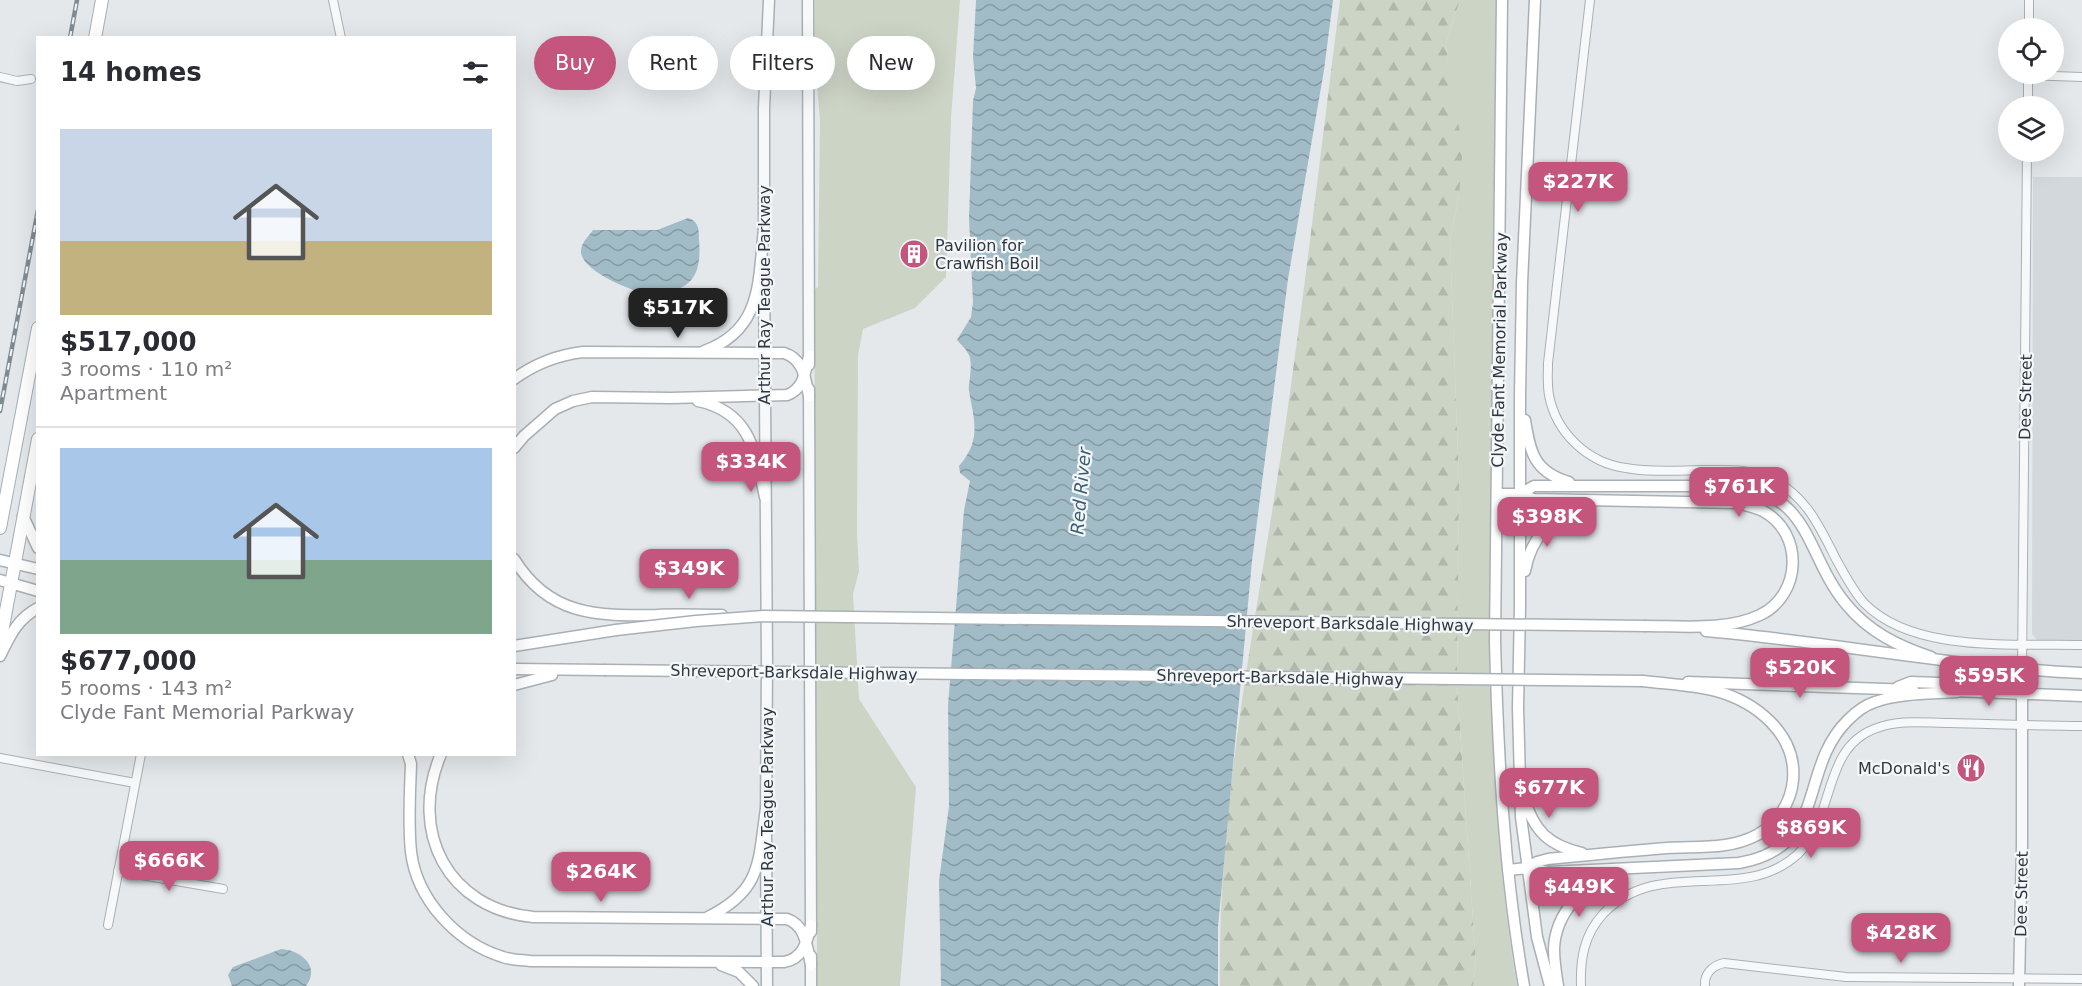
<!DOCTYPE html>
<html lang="en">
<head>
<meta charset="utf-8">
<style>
  body { margin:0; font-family:"DejaVu Sans",sans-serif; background:#f2f2f3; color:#2b2b33; height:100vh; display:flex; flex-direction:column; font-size:22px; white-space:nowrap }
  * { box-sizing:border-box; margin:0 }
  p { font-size:20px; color:#7c7c81 }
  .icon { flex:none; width:33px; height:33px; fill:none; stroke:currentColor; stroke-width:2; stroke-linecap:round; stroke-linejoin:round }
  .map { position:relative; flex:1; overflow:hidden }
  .panel { position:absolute; left:36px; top:36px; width:480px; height:720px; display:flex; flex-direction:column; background:#fff; border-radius:0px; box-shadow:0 6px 24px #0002 }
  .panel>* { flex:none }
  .banner { position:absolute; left:534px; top:36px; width:570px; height:54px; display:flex; gap:12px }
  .buttons { position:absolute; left:1998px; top:18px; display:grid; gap:12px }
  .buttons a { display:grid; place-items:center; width:66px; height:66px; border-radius:50%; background:#fff; box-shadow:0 6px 24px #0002; font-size:30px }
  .price { position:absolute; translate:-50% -51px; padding:0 14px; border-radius:12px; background:#c4557d; color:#fff; font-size:20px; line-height:39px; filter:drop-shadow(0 2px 3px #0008) }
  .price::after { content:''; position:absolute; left:50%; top:36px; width:18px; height:14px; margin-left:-9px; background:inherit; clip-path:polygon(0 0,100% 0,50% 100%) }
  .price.active { background:#222; color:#fff }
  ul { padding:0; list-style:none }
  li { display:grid; align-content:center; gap:12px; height:318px; padding:0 24px }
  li+li { border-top:2px solid #e1e1e2 }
  li span { display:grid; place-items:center; height:186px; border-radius:0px; color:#555 }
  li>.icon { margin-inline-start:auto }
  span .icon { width:108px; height:108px; fill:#fffc; stroke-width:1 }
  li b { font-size:26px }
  h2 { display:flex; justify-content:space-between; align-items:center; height:72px; padding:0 24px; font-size:26px }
  .chip { padding:0 21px; border-radius:27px; background:#fff; box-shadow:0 6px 24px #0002; font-size:21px; line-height:54px }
  .chip.active { background:#c4557d; color:#fff }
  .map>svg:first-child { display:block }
  .built { fill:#d2d8dc }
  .green { fill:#ccd4c6 }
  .forest { fill:url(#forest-firs) }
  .water { fill:url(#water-waves) }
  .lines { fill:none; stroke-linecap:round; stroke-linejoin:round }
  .minor-casing { stroke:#a9b0b5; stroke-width:10 }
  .tertiary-casing { stroke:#a9b0b5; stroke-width:13 }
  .secondary-casing { stroke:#a9b0b5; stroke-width:13 }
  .primary-casing { stroke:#a4afb5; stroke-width:14 }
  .minor { stroke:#f6f8f9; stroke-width:8 }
  .tertiary { stroke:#f6f8f9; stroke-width:10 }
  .secondary { stroke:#fff; stroke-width:10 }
  .primary { stroke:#fff; stroke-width:12 }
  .rail-casing { stroke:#7f8b93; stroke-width:4.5 }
  .rail { stroke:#f4f6f8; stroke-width:2; stroke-dasharray:7; stroke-linecap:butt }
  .secondary-bridge-casing { stroke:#a9b0b5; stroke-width:13; stroke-linecap:butt }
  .secondary-bridge { stroke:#fff; stroke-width:10 }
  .labels { text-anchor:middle; stroke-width:4.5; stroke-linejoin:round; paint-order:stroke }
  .poi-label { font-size:16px; fill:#2d3942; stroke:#f4f6f8; text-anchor:start }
  .street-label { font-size:16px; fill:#2d3942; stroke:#f4f6f8 }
  .water-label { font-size:18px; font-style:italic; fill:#3a5f73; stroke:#f4f6f8 }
</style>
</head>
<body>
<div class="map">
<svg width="2082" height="986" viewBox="0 0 2082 986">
  <defs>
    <pattern id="forest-firs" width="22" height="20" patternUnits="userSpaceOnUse" patternTransform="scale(1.5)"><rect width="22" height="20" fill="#ccd4c6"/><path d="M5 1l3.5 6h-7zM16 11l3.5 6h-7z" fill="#b0b7ab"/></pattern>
    <pattern id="water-waves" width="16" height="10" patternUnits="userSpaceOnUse" patternTransform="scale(1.5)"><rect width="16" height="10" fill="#a2bcc7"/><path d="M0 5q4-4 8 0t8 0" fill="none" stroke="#849aa3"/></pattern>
  </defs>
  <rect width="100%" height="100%" fill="#e4e8eb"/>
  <polygon class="built" points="2033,177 2082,177 2082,643 2039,642 2032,634"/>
  <g class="green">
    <path d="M815,0H960L951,119L946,277L915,308L863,329L858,355L857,533L859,571L853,594L859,699L916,787L900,986H817C818,754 813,521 815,289L818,287L820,120L814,52Z"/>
    <path d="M1460,0H1498C1496,157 1494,314 1492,471C1490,643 1488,816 1517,986H1473L1476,964L1457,685L1459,484L1450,242L1459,195L1446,43Z"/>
  </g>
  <path class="forest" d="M1340,0H1460L1446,43L1451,91L1463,145L1459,195L1450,242L1459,484L1457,685L1476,964L1473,986H1220C1217,796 1259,609 1286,421C1306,281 1322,140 1340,0Z"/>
  <g class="water">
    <path d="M976,0H1333L1324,70L1288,279L1252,561L1218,927V986H941L939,881L949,806L948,705L964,510L970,481L960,473L959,466C982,440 974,420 969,391C968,386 970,381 970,377C972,356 971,355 957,340L971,317L973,302L969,218L973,101L976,88L973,57Z"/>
    <path d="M688,218C699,221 699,230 699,240C700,250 700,267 694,276C688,287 670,294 658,294C640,296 584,273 581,253C580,243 590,235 593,230H657Z"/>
    <path d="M281,949C300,950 321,966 306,986H232L228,975L233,967Z"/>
  </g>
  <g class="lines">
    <g class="minor-casing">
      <g id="minor">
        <polyline points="333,0 341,38"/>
        <path d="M1590,0L1548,363C1548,374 1547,384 1549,395C1556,433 1588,463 1626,468C1652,473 1681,470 1708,470C1729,470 1751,469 1770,478C1807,496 1819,526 1837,561C1845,575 1853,591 1864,603C1914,654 2016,643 2082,645"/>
        <polyline points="2029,28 2029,0"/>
        <polyline points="2028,75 2082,77"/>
        <polyline points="0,77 17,81 31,79"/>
        <polyline points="2028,106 2028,74"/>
        <polyline points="2022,668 2027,152"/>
        <polyline points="0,758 135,783"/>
        <polyline points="118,871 223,889"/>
        <polyline points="108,925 141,754"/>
        <path d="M1581,986C1580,959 1584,935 1603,914C1660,854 1741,906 1798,854C1836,818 1821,747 1877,728C1900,719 1926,723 1950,723C1994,724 2038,726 2082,726"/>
        <path d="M1705,986C1704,974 1712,966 1724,963L1846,977L2082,979"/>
      </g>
    </g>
    <g class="tertiary-casing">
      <g id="tertiary">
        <polyline points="808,0 809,365"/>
        <polyline points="764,237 764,108 769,0"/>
        <polyline points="764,264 767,662 766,819"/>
        <polyline points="809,389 811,932"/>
        <polyline points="766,834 767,986"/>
        <polyline points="811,956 811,986"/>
        <polyline points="2019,986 2022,845 2022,668"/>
      </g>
    </g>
    <g class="secondary-casing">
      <g id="secondary">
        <path d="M1502,0L1495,641C1498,756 1504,872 1524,986"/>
        <polyline points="1535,0 1522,283 1520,395 1520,607 1518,708 1521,817 1537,937 1550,986"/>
        <path d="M704,351C763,330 758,281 764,229"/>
        <path d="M514,379C536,363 557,355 583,352L784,353C804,359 805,379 809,396"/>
        <path d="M698,401C751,412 755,452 765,497"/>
        <path d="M1525,420C1530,452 1534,472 1569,482"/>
        <path d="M514,448L524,436L555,409L573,401L592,397L671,398L787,395C804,389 805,372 809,356"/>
        <path d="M1497,494H1520L1533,499L1736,503C1745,505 1754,507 1763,511C1804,533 1802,595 1760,615C1726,631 1683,626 1646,626"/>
        <path d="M1520,494L1534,486H1731C1812,492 1805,555 1846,604C1869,632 1898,646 1931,657"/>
        <polyline points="23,516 38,548"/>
        <path d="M514,559C549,616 597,616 657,615C678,614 700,615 722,615"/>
        <polyline points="0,560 38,569"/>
        <path d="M1525,571C1531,537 1553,514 1585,503"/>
        <polyline points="0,580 38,591"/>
        <path d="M1706,631C1832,642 1956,667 2082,673"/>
        <polyline points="514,646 616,630"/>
        <path d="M0,656C10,636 17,619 38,608"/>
        <polyline points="514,669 604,670"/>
        <polyline points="1688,682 1913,690"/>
        <polyline points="514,685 552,675"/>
        <polyline points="1898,687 1911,682 2022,686"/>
        <polyline points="1952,691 2082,696"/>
        <path d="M408,754L411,764C410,793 408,823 411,852C417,900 457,943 503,957C511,960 522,960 530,961L784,962C803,959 807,942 811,925"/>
        <path d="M441,754C408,832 448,909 533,917L787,919C806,925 807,948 811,965"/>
        <path d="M1524,798C1534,831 1548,845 1582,853"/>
        <path d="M1527,868L1537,862L1548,859C1588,855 1627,851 1667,848C1697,846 1729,850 1757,835C1777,824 1791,803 1793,780C1797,734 1756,702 1716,691C1693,685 1667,684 1643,681"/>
        <path d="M1508,870L1527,868L1548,872L1739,863C1830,847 1797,770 1848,720C1855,713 1865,705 1875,702C1900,693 1931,694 1957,692"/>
        <path d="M708,917C762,890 758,863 766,809"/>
        <polyline points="721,965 739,972 753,986"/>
        <path d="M1558,986C1556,974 1554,961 1554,949C1555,915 1583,882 1615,873"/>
      </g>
    </g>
    <g class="primary-casing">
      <g id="primary">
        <polyline points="95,38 102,0"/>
        <polyline points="0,528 38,328"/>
        <polyline points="0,643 38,439"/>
      </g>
    </g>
    <use href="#minor" class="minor"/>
    <use href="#tertiary" class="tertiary"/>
    <use href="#secondary" class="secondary"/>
    <use href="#primary" class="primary"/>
    <g class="rail-casing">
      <g id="rail">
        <polyline points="70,38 77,0"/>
        <polyline points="0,411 38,210"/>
      </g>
    </g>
    <use href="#rail" class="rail"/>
    <g class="secondary-bridge-casing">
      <g id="secondary-bridge">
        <polyline points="616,630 696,621 764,616 1646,626"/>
        <polyline points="604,670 1643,681"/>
      </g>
    </g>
    <use href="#secondary-bridge" class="secondary-bridge"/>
  </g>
  <defs>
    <g id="building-disc" transform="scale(1.5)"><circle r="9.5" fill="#c4557d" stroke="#f4f6f8"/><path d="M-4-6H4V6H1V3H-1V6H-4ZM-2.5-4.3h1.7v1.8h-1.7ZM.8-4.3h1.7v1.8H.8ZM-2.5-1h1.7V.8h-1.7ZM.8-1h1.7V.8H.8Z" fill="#fff"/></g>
    <g id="restaurant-disc" transform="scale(1.5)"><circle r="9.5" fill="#c4557d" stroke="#f4f6f8"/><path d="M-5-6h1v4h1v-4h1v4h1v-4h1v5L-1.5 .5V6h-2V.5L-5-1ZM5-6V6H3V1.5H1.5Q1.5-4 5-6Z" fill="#fff"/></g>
  </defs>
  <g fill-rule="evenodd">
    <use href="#building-disc" x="914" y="254"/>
    <use href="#restaurant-disc" x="1971" y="768"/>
  </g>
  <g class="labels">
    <g class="poi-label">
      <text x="935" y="251">Pavilion for<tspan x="935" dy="18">Crawfish Boil</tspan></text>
      <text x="1950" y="774" text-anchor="end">McDonald's</text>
    </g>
    <g class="street-label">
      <text transform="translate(764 295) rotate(-90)" y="6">Arthur Ray Teague Parkway</text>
      <text transform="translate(1499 350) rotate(-89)" y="6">Clyde Fant Memorial Parkway</text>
      <text transform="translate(2025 397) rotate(-89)" y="6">Dee Street</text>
      <text transform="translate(1350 623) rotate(1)" y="6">Shreveport Barksdale Highway</text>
      <text transform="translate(794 672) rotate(1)" y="6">Shreveport-Barksdale Highway</text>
      <text transform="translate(1280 677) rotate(1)" y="6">Shreveport-Barksdale Highway</text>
      <text transform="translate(767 817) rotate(-90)" y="6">Arthur Ray Teague Parkway</text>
      <text transform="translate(2021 894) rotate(-89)" y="6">Dee Street</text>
    </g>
    <g class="water-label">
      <text transform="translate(1081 491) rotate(-85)" y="6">Red River</text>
    </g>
  </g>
</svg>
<div class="buttons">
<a><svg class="icon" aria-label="locate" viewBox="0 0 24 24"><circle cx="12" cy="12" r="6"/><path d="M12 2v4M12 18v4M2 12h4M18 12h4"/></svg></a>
<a><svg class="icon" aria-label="layers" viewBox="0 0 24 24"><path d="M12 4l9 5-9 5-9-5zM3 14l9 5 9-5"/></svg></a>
</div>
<b class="price" style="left:1578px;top:213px">$227K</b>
<b class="price active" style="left:678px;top:339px">$517K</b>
<b class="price" style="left:751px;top:493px">$334K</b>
<b class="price" style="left:1739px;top:518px">$761K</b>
<b class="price" style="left:1547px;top:548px">$398K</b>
<b class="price" style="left:689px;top:600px">$349K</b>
<b class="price" style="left:1800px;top:699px">$520K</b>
<b class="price" style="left:1989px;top:707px">$595K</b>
<b class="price" style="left:1549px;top:819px">$677K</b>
<b class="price" style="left:1811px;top:859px">$869K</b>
<b class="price" style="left:169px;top:892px">$666K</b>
<b class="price" style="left:601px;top:903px">$264K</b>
<b class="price" style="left:1579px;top:918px">$449K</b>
<b class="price" style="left:1901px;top:964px">$428K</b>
<div class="banner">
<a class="chip active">Buy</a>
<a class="chip">Rent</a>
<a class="chip">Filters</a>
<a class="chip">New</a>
</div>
<section class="panel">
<h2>14 homes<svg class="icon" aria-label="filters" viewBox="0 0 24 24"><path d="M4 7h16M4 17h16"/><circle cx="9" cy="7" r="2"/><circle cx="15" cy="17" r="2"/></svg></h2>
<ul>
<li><span style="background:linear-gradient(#c9d6e8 60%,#c2b280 0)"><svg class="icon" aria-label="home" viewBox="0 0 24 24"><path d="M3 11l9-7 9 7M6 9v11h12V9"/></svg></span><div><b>$517,000</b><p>3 rooms · 110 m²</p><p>Apartment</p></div></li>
<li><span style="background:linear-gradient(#a9c7e8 60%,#7fa58c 0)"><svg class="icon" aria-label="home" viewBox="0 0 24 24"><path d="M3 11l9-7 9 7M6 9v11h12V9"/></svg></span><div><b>$677,000</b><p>5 rooms · 143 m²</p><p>Clyde Fant Memorial Parkway</p></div></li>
</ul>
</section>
</div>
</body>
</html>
